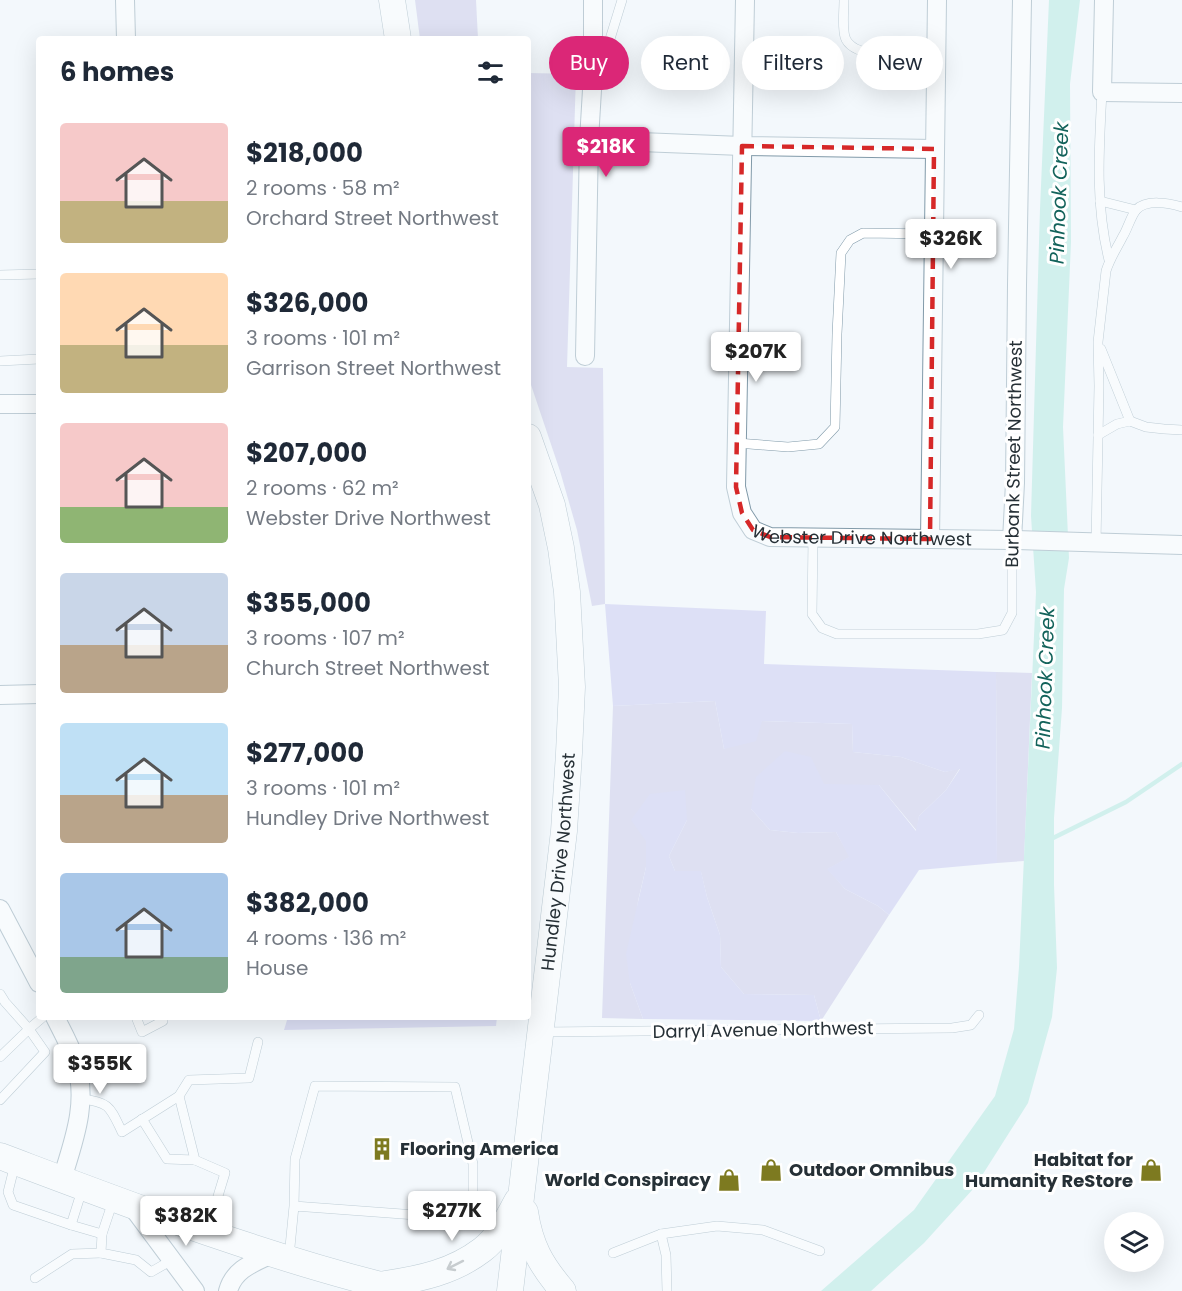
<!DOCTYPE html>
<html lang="en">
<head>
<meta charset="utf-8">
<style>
  body { margin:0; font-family:Poppins,sans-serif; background:#f2f2f3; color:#1f2937; height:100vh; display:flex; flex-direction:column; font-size:22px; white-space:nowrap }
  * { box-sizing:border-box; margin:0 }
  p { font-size:20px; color:#747a83 }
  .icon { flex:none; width:33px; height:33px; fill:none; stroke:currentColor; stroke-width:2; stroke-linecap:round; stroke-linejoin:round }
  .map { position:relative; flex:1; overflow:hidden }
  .sheet { position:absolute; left:36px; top:36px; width:495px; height:984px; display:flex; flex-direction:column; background:#fff; border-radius:6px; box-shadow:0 6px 24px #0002 }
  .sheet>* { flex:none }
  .banner { position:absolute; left:549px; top:36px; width:543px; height:54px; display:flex; gap:12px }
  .buttons { position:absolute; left:1104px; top:1212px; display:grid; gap:12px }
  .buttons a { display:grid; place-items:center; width:60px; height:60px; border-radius:50%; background:#fff; box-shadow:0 6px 24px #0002; font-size:30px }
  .price { position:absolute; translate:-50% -51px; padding:0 14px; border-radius:6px; background:#fff; color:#222; font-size:20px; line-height:39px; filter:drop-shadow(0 2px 3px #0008) }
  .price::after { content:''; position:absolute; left:50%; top:36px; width:18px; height:14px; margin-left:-9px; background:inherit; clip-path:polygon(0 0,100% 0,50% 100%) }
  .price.active { background:#db2777; color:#fff }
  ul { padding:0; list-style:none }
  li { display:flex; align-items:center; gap:18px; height:150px; padding:0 24px }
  li span { display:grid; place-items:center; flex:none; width:168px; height:120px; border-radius:6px; color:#555 }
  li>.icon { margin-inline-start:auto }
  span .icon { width:72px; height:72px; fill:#fffc; stroke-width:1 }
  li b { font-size:26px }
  h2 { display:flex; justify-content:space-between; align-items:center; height:72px; padding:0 24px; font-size:26px }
  .tag { padding:0 21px; border-radius:27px; background:#fff; box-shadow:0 6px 24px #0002; font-size:21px; line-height:54px }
  .tag.active { background:#db2777; color:#fff }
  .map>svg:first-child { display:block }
  .green { fill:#c5c4e6 }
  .forest { fill:#c4c3f0 }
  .water { fill:#a9e6dc }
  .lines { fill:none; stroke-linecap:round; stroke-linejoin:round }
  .stream { stroke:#a9e6dc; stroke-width:4.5 }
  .lane-casing { stroke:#819aa9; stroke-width:10 }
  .street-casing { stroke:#819aa9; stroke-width:20 }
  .secondary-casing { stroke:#819aa9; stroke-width:27 }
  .lane { stroke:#fff; stroke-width:9 }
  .street { stroke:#fff; stroke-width:18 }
  .secondary { stroke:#fff; stroke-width:26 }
  .oneway { stroke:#92989a }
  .marked { fill:none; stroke:#d62828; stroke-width:4.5; stroke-dasharray:12 8; stroke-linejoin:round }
  .labels { text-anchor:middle; stroke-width:6; stroke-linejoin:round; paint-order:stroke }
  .street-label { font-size:18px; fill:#263036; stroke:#fff }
  .poi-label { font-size:18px; font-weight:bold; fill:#263036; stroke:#fff; text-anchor:start }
  .water-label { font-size:20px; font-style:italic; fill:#13635b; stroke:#fff }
</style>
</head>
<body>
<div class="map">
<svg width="1182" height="1291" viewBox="0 0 1182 1291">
  <rect width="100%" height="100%" fill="#f3f8fc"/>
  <g class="green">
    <polygon points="415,0 476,0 478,39 420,39"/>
    <polygon points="528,73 576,74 567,367 603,368 605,604 592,606 577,530 560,471 528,376"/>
    <polygon points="996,672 1032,673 1024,861 997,863"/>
    <polygon points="715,701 724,749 762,721 852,724 853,752 901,757 945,772 960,768 946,790 919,816 917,831 879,785 823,785 751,809 770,830 798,833 836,832 850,857 828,869 845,889 878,906 889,915 821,1021 814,995 744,994 721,967 720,935 707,897 701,872 675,871 669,856 687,820 646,841 646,867 638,901 630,983 643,1019 602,1018 613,706"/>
  </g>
  <g class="forest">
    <polygon points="605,604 766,611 764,664 996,672 997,863 919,870 889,915 878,906 845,889 827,869 849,857 836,832 798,833 770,830 751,809 756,777 785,751 811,757 824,784 879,785 916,831 919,816 946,790 960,769 945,772 901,757 853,752 852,724 762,721 756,741 724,749 715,701 613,706"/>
    <polygon points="685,790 687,820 669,856 675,871 701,871 707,897 720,935 721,967 744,994 814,995 821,1021 643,1019 630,983 626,954 646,867 646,841 631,820 650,794"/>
    <polygon points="288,1017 497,1017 496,1026 284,1030"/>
  </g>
  <polygon class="water" points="1049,0 1080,0 1070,84 1071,242 1063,427 1069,558 1064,589 1062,708 1054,818 1054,885 1057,968 1052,1017 1028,1103 974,1188 924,1243 871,1291 821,1291 914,1210 995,1096 1014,1029 1019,967 1036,592 1031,516 1040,209"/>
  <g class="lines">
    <polyline class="stream" points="1049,840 1126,802 1182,764"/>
    <g class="lane-casing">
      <g id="lane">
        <path d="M844,0C844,12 842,26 845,37C852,61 915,56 936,57"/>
        <polyline points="595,69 606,52 622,0"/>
        <path d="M1102,92C1099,148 1095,204 1109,260"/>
        <polyline points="1100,201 1136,210"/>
        <polyline points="0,275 39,274"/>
        <polyline points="1101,349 1130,421"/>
        <polyline points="0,361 39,359"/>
        <polyline points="1098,435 1117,424 1130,421 1146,427 1164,429 1182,430"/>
        <polyline points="737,443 788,447 819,444 835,427 837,334 841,253 850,240 863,233 933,234"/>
        <polyline points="813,538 812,614 822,628 837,634 978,634 1003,630 1012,613 1012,540"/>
        <path d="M1096,543L1099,386L1098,342L1106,271C1110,258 1117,248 1123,236C1127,230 1131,216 1136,210C1146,199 1169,203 1182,207"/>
        <polyline points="0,994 5,1002 29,1029 45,1052 0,1100"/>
        <polyline points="136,1017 142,1032 163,1021 163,1017"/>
        <polyline points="543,1032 952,1028 971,1025 979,1015"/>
        <polyline points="0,1057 29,1029 43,1017"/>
        <path d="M81,1099C110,1102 110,1107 122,1132L179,1096"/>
        <polyline points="142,1119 167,1159 195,1160"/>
        <polyline points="15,1164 8,1192 13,1205 71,1225 82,1190"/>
        <polyline points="113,1201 102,1234 101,1253 136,1260 151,1272 172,1260"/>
        <polyline points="71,1225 102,1234"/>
        <polyline points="208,1229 225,1173 195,1160 179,1096 189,1080 249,1078 258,1042"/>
        <polyline points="661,1234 666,1255 667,1291"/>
        <polyline points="613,1253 661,1234 717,1226 763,1230 820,1251"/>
        <polyline points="289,1257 294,1206 295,1159 315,1086 455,1087 473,1164 473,1198 470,1219 294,1206"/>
        <polyline points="35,1278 72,1254 101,1253"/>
      </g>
    </g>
    <g class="street-casing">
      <g id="street">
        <polyline points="125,0 126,39"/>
        <path id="s1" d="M745,0L736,487L742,513L753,530L770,537L1012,540L1182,545"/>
        <polyline points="1104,0 1102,92 1182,93"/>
        <polyline points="589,140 742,146 934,149"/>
        <polyline points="585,356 589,140 593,73 593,0"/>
        <polyline points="0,404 39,404"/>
        <polyline points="930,539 937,0"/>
        <polyline points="1012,540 1015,483 1017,285 1022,0"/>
        <polyline points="0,695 39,694"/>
        <polyline points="0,909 39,983"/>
        <path d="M55,1017C62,1031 70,1045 75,1060C89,1101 74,1140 62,1179"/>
        <polyline points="131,1205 195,1291"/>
        <path d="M228,1291C234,1269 253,1263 272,1254"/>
      </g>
    </g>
    <g class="secondary-casing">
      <g id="secondary">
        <polyline points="392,0 398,39"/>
        <path d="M0,1156C133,1206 267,1258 405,1291"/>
        <path d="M525,1212C530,1246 541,1265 563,1291"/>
        <path d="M385,1284C420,1279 453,1272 482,1250C498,1238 508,1218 517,1201"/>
        <path id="s2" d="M510,1291L564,831L569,753L572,687L567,592L561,548L552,505L528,437"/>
      </g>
    </g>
    <use href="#lane" class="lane"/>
    <use href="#street" class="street"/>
    <use href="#secondary" class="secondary"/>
  </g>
  <defs><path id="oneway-shaft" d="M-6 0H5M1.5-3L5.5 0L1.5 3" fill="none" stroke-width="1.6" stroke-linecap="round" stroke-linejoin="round" transform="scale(1.5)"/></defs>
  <use class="oneway" href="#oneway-shaft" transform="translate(455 1265) rotate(153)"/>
  <path d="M0 0H1182V1291H0ZM742,146L934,149L930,539L770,537L753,530L742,513L736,487Z" fill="#f3f8fc" fill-opacity=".55" fill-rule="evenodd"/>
  <path class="marked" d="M742,146L934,149L930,539L770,537L753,530L742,513L736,487Z"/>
  <defs>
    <g id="building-bare" transform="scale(1.8)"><path d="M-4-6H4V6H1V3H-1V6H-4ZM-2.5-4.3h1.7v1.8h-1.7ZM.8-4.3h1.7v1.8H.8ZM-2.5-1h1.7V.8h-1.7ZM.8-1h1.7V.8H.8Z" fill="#7d7a20" stroke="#fff" stroke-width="2.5" paint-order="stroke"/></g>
    <g id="shop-bare" transform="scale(1.8)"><path d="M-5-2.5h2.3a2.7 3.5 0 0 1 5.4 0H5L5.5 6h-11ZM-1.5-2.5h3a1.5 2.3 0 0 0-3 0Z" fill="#7d7a20" stroke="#fff" stroke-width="2.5" paint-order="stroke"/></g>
  </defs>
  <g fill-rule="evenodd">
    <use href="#building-bare" x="382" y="1149"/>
    <use href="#shop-bare" x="771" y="1170"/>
    <use href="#shop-bare" x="1151" y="1170"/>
    <use href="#shop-bare" x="729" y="1180"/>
  </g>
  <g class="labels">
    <g class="street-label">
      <text transform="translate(1014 454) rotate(-89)" y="6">Burbank Street Northwest</text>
      <text dy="6" stroke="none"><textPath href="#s1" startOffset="644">Webster Drive Northwest</textPath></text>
      <text dy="6" stroke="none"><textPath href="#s2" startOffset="432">Hundley Drive Northwest</textPath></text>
      <text transform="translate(763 1030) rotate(-1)" y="6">Darryl Avenue Northwest</text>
    </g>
    <g class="poi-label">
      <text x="400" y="1155">Flooring America</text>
      <text x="1133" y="1166" text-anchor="end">Habitat for<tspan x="1133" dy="21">Humanity ReStore</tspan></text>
      <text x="789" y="1176">Outdoor Omnibus</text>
      <text x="711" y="1186" text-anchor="end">World Conspiracy</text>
    </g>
    <g class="water-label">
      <text transform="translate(1059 193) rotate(-88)" y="7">Pinhook Creek</text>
      <text transform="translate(1045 678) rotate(-88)" y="7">Pinhook Creek</text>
    </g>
  </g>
</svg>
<div class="buttons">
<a><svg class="icon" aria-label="layers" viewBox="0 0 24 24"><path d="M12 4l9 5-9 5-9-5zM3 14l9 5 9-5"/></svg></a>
</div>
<b class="price active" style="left:606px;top:178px">$218K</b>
<b class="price" style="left:951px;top:270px">$326K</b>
<b class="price" style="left:756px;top:383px">$207K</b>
<b class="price" style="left:100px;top:1095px">$355K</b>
<b class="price" style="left:452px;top:1242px">$277K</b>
<b class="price" style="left:186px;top:1247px">$382K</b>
<div class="banner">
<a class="tag active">Buy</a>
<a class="tag">Rent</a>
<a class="tag">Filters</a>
<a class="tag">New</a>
</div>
<section class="sheet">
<h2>6 homes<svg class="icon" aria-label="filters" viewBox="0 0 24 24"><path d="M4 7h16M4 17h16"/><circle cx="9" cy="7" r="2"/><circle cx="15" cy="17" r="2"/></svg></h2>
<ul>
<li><span style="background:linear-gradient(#f6c9c9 65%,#c2b280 0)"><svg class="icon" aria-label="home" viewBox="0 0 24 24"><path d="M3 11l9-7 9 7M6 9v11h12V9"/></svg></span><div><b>$218,000</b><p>2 rooms · 58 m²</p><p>Orchard Street Northwest</p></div></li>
<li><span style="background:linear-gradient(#ffd9b3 60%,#c2b280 0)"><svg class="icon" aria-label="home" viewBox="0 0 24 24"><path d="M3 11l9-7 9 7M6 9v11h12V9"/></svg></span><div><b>$326,000</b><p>3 rooms · 101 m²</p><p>Garrison Street Northwest</p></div></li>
<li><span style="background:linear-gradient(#f6c9c9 70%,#8fb573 0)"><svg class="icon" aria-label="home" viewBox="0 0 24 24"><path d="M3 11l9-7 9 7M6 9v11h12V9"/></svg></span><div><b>$207,000</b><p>2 rooms · 62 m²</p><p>Webster Drive Northwest</p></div></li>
<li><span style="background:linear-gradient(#c9d6e8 60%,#b9a48a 0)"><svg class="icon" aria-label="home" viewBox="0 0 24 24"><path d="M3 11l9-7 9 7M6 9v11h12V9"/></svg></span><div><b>$355,000</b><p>3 rooms · 107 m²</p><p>Church Street Northwest</p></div></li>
<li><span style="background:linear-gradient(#bfe0f5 60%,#b9a48a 0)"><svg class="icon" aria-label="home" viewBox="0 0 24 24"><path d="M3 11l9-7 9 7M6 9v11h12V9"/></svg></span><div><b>$277,000</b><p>3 rooms · 101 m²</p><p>Hundley Drive Northwest</p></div></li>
<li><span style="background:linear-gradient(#a9c7e8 70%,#7fa58c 0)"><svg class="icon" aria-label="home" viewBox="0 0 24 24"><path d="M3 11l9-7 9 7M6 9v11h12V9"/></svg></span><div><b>$382,000</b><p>4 rooms · 136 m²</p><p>House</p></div></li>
</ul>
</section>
</div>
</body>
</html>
